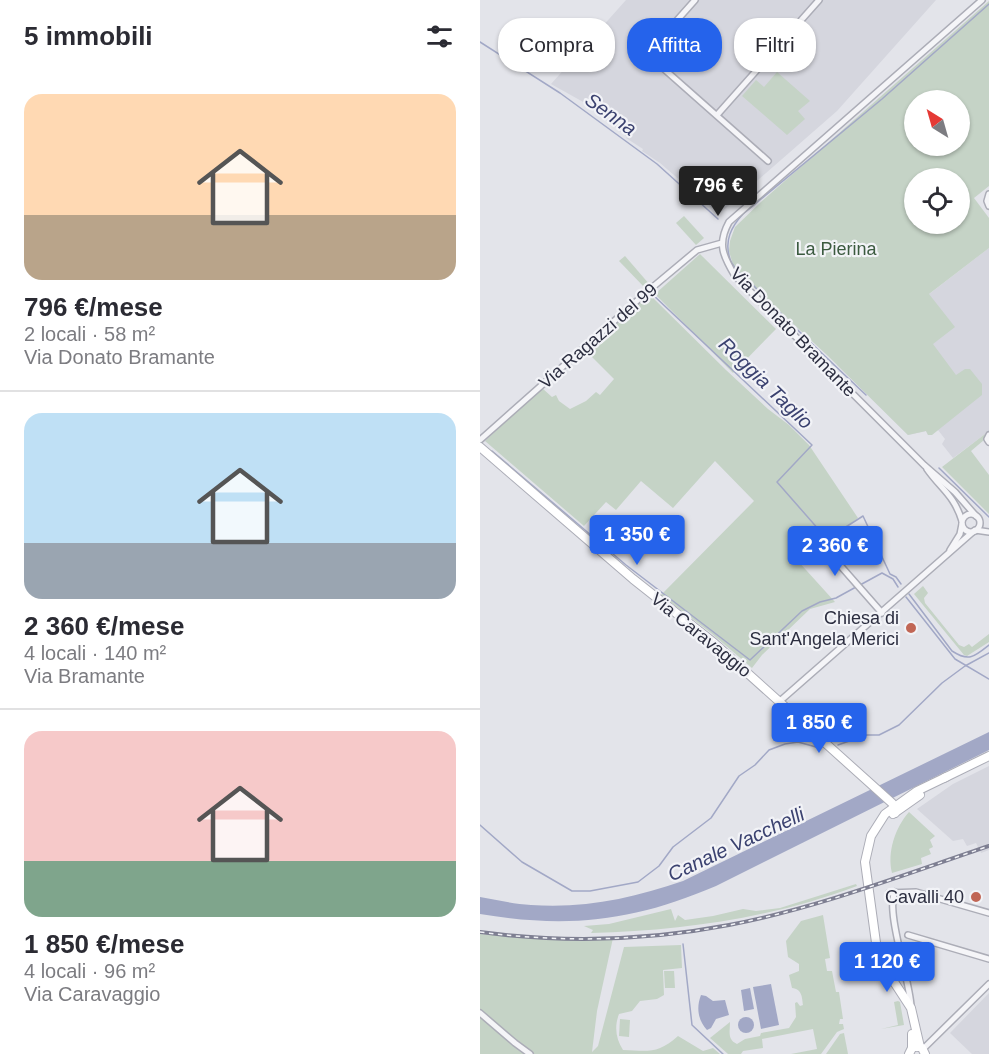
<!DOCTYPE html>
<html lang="it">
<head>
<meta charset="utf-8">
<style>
  body { margin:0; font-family:Helvetica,sans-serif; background:#f2f2f3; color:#2b2b33; height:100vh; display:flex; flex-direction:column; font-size:22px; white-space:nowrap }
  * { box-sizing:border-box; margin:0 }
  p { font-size:20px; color:#7c7c81 }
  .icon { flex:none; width:33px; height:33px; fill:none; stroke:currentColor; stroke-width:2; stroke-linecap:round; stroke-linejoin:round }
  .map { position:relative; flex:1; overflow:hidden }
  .drawer { display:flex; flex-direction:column; background:#fff; width:480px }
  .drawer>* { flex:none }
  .hud { position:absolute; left:18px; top:18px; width:400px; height:54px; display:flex; gap:12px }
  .needle { width:39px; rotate:323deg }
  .fabs { position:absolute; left:424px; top:90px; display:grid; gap:12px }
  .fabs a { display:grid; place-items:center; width:66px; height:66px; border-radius:50%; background:#fff; box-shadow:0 2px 4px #0004; font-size:30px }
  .price { position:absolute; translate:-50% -51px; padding:0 14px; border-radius:6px; background:#2563eb; color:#fff; font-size:20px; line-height:39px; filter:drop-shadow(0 2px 3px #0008) }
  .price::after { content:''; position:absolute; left:50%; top:36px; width:18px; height:14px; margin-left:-9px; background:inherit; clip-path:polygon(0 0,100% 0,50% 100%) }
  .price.current { background:#222; color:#fff }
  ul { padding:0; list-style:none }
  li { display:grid; align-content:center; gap:12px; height:318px; padding:0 24px }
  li+li { border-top:2px solid #e1e1e2 }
  li span { display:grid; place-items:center; height:186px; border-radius:18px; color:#555 }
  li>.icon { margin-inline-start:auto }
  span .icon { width:108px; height:108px; fill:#fffc; stroke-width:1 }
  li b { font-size:26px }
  h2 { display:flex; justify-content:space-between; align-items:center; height:72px; padding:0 24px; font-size:26px }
  .chip { padding:0 21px; border-radius:24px; background:#fff; box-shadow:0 2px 4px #0004; font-size:21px; line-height:54px }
  .chip.current { background:#2563eb; color:#fff }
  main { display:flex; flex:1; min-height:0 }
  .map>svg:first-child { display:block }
  .built { fill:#d5d6de }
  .green { fill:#c5d3c6; fill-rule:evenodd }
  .water { fill:#a2a8c6 }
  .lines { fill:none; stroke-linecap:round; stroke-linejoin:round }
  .stream { stroke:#a2a8c6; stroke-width:1.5 }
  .street-casing { stroke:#acadb7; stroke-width:8 }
  .secondary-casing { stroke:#acadb7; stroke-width:10 }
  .street { stroke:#f5f5f8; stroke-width:5 }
  .secondary { stroke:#fff; stroke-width:8 }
  .rail-casing { stroke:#7e7f92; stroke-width:4 }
  .rail { stroke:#f2f3f7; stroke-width:1.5; stroke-dasharray:4.5; stroke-linecap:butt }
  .poi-dot { fill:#c16655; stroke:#f2f3f7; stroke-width:2 }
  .labels { text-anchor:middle; stroke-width:4.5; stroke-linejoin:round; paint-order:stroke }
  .park-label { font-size:18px; fill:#3b5a3f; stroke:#f2f3f7 }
  .street-label { font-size:18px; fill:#2c2e40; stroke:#f2f3f7 }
  .poi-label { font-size:18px; fill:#2c2e40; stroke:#f2f3f7; text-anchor:end }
  .water-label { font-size:20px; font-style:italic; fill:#3b4270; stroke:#f2f3f7 }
</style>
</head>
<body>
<main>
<section class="drawer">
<h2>5 immobili<svg class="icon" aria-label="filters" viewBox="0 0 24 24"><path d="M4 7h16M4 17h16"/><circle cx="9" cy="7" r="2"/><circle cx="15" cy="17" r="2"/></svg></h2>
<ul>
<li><span style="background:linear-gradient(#ffd9b3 65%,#b9a48a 0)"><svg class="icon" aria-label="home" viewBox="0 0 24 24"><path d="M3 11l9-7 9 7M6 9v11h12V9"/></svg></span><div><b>796 €/mese</b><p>2 locali · 58 m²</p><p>Via Donato Bramante</p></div></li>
<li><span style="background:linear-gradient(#bfe0f5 70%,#9aa5b1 0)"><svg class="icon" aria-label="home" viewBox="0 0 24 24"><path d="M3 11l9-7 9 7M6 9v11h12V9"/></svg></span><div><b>2 360 €/mese</b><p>4 locali · 140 m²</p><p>Via Bramante</p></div></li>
<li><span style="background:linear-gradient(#f6c9c9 70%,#7fa58c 0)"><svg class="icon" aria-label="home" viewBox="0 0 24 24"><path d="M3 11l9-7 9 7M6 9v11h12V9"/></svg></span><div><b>1 850 €/mese</b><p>4 locali · 96 m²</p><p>Via Caravaggio</p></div></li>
</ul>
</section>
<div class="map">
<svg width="509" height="1054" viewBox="0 0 509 1054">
  <rect width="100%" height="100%" fill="#e3e4ea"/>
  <g class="built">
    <polygon points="146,0 456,0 357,111 239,214 180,163 162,151 163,149 146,138 147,137 105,103 71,84"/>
    <polygon points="509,248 509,431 473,458 462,444 465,439 458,430 448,435 446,431 428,435 357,365"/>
    <polygon points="509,766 509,850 501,853 496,843 487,846 483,839 473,841 437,809 473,784"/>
    <polygon points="509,993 509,1054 492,1054 470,1033"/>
  </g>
  <g class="green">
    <path d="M509,1V186L494,198L509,218V248L449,294L475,327L453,344L476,375L485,369H490L502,384V395L452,435H448L446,431L428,435L348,356L270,284L253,265L249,251L250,241L255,227L282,201ZM480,100V146H435V100ZM435,178H480V224H435Z"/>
    <polygon points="297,72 330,101 318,111 325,119 307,135 262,96 276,80 284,87"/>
    <polygon points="204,216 224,238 216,245 196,223"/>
    <polygon points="220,254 296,329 253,373 175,294"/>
    <polygon points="145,256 170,285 166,289 139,261"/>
    <polygon points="169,294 246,370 288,409 309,425 329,445 378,518 342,546 317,560 355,602 330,609 282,655 272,668 231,633 181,595 274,501 235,461 193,508 161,481 136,510 126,502 104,526 5,441 62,388 72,397 76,395 79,401 90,409 106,401 116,392 120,395 134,379 105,350"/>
    <polygon points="505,434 504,440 491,451 509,475 509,514 462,467"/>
    <polygon points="443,586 448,593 444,598 445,603 479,645 484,647 489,644 492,647 509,634 509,642 487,656 484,655 434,594"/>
    <path d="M429,812L455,836L450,840L453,847L449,849L451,854L441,858L442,864L412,873C407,852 415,828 429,812Z"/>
    <path d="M376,884L377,886C292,918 201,931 111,933L113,930L104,926L129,924L191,909L195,921L198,915L205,920L233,916L263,909L276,911L300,908Z"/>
    <path d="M343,915L350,958L345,959L347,971H352L356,992H359L363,1019H360L359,1024H363L364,1029L357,1032L341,1054H311L337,1049L333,1029L282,1039L283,1048L263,1051L261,1054H248L230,1038L250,1022C250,1031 247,1040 257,1044L265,1039L280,1036L281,1033L309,1028L316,1017L315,1003L317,1002L320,1006L323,1005C322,997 322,989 312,988L309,975L319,971V964L308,957L306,941L321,921Z"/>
    <path d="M0,934L92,940L133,938L117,1011L112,1052L118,1046L144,947L201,945L202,968L183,970L184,995L177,999L160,1001L152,1011L139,1014C134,1027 136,1039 143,1050C169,1051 178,1054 198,1036L223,1051L233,1048L240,1054H0Z"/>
    <polygon points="184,971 194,971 195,988 185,988"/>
    <polygon points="418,1001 420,1002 424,1025 401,1029 418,1025 414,1002"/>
    <polygon points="140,1019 150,1020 149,1037 139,1036"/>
    <polygon points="364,1033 368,1054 346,1054 360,1034"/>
  </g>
  <g class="water">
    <path d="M509,732V750L236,886C154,921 89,929 0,914V897C17,900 34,904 51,905C104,909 153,898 203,881Z"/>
    <polygon points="291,984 299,1025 281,1029 273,987"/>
    <polygon points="270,988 274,1009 264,1011 261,990"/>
    <path d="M221,995L226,996L233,1001L245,1000L249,1015L236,1019L231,1028L227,1030C218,1020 216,1008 221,995Z"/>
    <circle cx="266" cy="1025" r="8"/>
  </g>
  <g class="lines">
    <g class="stream">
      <polyline points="0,42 80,93 177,164 238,219"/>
      <polyline points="171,293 332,445 297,482 347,539 383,516 410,574 416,577 421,584"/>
      <path d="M386,395C348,359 310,324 274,286C266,279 253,269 250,259C244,241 251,227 263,214L402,99L509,4"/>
      <polyline points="12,451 146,565 270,660 322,611 340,602 356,598 376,587"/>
      <polyline points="459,468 509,517"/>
      <polyline points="380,585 402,573 413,579 418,587"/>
      <path d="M429,594L472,651C489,662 494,657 509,645"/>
      <polyline points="426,597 475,659 509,679"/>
      <polyline points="358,745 386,735 399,735 419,725 462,683 485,666 509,653"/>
      <polyline points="0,825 42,862 92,891 110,891 158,882 179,866 193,847 231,818 259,776 275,765 289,750 305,744 318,742 336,747 341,746"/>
      <polyline points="203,944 212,1025 243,1054"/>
    </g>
    <g class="street-casing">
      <g id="street">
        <polyline points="215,0 167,54 288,161"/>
        <polyline points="237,115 339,0"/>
        <polyline points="509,194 507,201 509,206"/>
        <polyline points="509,435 507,439 509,442"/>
        <polyline points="0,440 168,291 217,250 242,243"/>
        <path d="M447,469C461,489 474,495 482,521"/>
        <circle cx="491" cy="523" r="9"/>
        <path d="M496,516L475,492L444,465L255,276C243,256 237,244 249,222L502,0"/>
        <polyline points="470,550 480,534 482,524"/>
        <polyline points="351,555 402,613"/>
        <polyline points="300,701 495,530 509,532"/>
        <path d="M415,892C405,910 430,981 431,1006"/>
        <polyline points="409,893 436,892 509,913"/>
        <polyline points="428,935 509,959"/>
        <polyline points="0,1013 35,1043 50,1054"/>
        <polyline points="443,1049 509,984"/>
      </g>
    </g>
    <g class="secondary-casing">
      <g id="secondary">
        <polyline points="0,447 153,579 234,643 412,803 416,808 415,813"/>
        <polyline points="464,778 509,756"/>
        <polyline points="413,814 440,795"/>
        <polyline points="440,1047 431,1008 403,965 397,950 385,862 391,836 405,814 437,791 466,777"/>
        <polyline points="432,1048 432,1034"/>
        <polyline points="429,1054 432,1048 437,1046 442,1048 445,1054"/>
      </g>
    </g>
    <use href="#street" class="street"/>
    <use href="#secondary" class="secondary"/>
    <g class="rail-casing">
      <path id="rail" d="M0,932C83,943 166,941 249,925C338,908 423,875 509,846"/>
    </g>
    <use href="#rail" class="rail"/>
  </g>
  <g class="poi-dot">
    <circle cx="431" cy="628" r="6"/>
    <circle cx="496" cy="897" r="6"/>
  </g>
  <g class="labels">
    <g class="park-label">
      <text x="356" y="255">La Pierina</text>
    </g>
    <g class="street-label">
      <text transform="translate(313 332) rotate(46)" y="6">Via Donato Bramante</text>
      <text transform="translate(118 336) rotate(-41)" y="6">Via Ragazzi del 99</text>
      <text transform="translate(221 635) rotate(39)" y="6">Via Caravaggio</text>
    </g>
    <g class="poi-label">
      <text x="419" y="624">Chiesa di<tspan x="419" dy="21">Sant'Angela Merici</tspan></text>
      <text x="484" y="903">Cavalli 40</text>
    </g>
    <g class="water-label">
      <text transform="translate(131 114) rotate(36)" y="7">Senna</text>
      <text transform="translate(286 383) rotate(44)" y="7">Roggia Taglio</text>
      <text transform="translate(256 844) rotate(-25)" y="7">Canale Vacchelli</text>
    </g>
  </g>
</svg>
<div class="fabs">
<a><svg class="needle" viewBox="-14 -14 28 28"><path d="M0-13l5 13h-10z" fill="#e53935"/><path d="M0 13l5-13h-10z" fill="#7c7c81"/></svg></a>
<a><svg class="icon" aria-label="locate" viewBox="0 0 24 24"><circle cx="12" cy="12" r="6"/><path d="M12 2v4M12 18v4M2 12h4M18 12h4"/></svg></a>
</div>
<b class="price current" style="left:238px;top:217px">796 €</b>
<b class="price" style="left:157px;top:566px">1 350 €</b>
<b class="price" style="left:355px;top:577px">2 360 €</b>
<b class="price" style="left:339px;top:754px">1 850 €</b>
<b class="price" style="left:407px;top:993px">1 120 €</b>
<div class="hud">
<a class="chip">Compra</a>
<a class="chip current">Affitta</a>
<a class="chip">Filtri</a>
</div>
</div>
</main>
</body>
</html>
